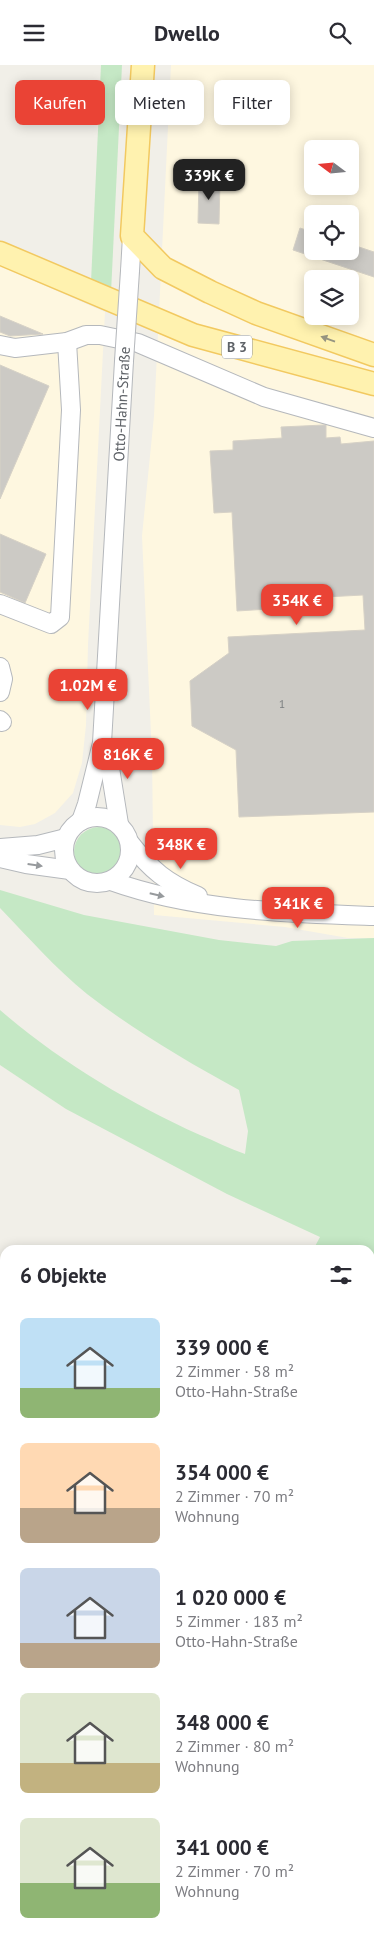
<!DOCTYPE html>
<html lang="de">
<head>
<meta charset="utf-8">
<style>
  body { margin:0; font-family:"PT Sans",sans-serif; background:#f7f7f7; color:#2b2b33; height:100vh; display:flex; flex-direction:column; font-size:19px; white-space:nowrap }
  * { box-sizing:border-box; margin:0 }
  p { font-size:16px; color:#7c7c81 }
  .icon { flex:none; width:28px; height:28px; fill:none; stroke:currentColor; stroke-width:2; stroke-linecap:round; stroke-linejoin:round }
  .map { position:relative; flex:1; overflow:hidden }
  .drawer { position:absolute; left:0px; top:1180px; width:375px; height:695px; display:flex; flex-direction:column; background:#fff; border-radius:15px 15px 0 0; box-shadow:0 2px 12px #0003 }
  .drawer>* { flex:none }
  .banner { position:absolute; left:15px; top:15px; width:345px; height:45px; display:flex; gap:10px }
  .needle { width:32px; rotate:286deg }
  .fabs { position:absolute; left:304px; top:75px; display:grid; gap:10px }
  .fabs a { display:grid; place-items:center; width:55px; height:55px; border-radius:8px; background:#fff; box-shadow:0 2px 12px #0003; font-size:25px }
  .price { position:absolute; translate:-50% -42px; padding:0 11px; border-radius:10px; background:#ea4335; color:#fff; font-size:16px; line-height:32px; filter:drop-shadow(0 1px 2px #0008) }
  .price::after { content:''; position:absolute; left:50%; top:30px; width:15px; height:11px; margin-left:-8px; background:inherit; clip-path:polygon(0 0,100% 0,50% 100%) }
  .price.active { background:#222; color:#fff }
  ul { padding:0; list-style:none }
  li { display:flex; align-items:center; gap:15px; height:125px; padding:0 20px }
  li span { display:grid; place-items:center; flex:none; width:140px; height:100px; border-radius:8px; color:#555 }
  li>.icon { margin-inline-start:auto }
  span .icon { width:60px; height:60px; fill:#fffc; stroke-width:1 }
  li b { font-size:21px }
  h2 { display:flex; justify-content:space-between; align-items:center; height:60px; padding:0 20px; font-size:21px }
  .chip { padding:0 18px; border-radius:8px; background:#fff; box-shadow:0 2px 12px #0003; font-size:18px; line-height:45px }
  .chip.active { background:#ea4335; color:#fff }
  header { display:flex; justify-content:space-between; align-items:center; height:65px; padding:0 20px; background:#fff; font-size:22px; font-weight:800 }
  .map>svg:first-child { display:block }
  .commercial { fill:#fef7e0; fill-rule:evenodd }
  .green { fill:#c5e8c5 }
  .building { fill:#cccac5; stroke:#d6d1c6 }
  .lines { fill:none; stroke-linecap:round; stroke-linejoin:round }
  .minor-casing { stroke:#b5b8bc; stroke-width:20 }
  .major-casing { stroke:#f2c960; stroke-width:25 }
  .minor { stroke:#fff; stroke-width:18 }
  .major { stroke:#fff2af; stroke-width:22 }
  .minor-bridge-casing { stroke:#b5b8bc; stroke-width:20; stroke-linecap:butt }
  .minor-bridge { stroke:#fff; stroke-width:18 }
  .oneway { fill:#979581 }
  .oneway2 { fill:#979a9d }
  .labels { text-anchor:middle; stroke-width:4; stroke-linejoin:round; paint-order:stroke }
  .number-label { font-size:12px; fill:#7a7d7f }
  .shield { fill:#fff; stroke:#8f9295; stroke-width:1 }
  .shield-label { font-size:14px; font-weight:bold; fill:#5f6368 }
  .street-label { font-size:15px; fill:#5f6368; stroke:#fff }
</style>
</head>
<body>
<header><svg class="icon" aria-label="menu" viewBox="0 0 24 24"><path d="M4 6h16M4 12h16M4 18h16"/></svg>Dwello<svg class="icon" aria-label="search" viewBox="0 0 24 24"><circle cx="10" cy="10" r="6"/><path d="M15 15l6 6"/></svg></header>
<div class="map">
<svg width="374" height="1875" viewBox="0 0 374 1875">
  <rect width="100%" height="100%" fill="#f1efe8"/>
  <g class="commercial">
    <path d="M171,0H374V873H348L285,862L154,850L152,691L142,471L154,351ZM312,84H350V121H312ZM312,149H350V186H312ZM312,214H350V251H312Z"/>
    <polygon points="0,201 105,247 88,580 86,660 82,698 73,728 55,748 35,759 20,762 0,760"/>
  </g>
  <g class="green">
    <polygon points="101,0 122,0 111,228 91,217"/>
    <circle cx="99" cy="787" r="25"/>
    <path d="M0,825L84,850L219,875L276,881L292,876L374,873V1875H0V1341H5V1870H370V1185H313L320,1172L227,1129L66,1044L0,1000V945C59,996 129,1038 200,1070C215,1076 230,1084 245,1089L248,1066L239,1025C186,996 135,966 87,929C56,904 28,872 0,843Z"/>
  </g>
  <g class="building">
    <polygon points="199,114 220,115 219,159 198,158"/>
    <polygon points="300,163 312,167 312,186 350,186 350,179 374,187 374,212 293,185"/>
    <polygon points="0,251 43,269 10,271 0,267"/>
    <polygon points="0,300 49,321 0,434"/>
    <polygon points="324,360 326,360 326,373 340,372 341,379 374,376 374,747 239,752 236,685 192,661 190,616 229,588 228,572 365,565 363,530 268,535 269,544 237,546 232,447 214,448 210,386 233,385 233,376 282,373 281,362"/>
    <polygon points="0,469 46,489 25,538 0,527"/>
  </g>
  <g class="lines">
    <g class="minor-casing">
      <g id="minor">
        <polyline points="130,206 132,171"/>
        <polyline points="0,280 15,283 67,277 86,270 100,270 138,278 264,332 374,363"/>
        <polyline points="0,539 51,559 60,552 71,345 67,277"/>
        <polyline points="0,602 3,614 0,627"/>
        <polyline points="0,655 2,657"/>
        <polyline points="102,678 110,703 119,759"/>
        <circle cx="97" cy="785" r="33"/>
        <polyline points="81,756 87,739 102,678 124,296"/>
        <path d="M130,778C151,805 167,818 198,831"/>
        <polyline points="0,783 38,780 66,773"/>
        <polyline points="0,793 26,799 70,805"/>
        <path d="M111,816C195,846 285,848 374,851"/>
      </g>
    </g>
    <g class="major-casing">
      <g id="major">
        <polyline points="143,0 132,171 163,203 210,227 256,248 374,290"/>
        <polyline points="0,188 193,270 374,319"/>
      </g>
    </g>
    <use href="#minor" class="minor"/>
    <use href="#major" class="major"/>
    <g class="minor-bridge-casing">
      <polyline id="minor-bridge" points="124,296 130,206"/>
    </g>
    <use href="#minor-bridge" class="minor-bridge"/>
  </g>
  <defs><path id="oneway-solid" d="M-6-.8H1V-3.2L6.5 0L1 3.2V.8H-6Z" transform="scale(1.25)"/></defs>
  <use class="oneway" href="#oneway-solid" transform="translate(328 274) rotate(-160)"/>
  <g class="oneway2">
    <use href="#oneway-solid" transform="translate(35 800) rotate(8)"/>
    <use href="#oneway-solid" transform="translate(157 830) rotate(13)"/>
  </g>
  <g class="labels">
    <g class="number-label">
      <text x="282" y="643">1</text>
    </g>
    <rect class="shield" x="222" y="270.5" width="30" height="23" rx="4"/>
    <g class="shield-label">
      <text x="237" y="287">B 3</text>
    </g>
    <g class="street-label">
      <text transform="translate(122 339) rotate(-87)" y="5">Otto-Hahn-Straße</text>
    </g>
  </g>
</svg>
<div class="fabs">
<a><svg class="needle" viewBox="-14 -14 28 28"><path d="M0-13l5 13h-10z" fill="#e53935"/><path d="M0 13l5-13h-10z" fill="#7c7c81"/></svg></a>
<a><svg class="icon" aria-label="locate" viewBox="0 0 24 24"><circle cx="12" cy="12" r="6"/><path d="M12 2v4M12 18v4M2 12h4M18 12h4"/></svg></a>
<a><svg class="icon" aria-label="layers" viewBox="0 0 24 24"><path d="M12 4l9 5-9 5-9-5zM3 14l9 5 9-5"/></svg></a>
</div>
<b class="price active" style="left:209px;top:136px">339K €</b>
<b class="price" style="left:297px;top:561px">354K €</b>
<b class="price" style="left:88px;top:646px">1.02M €</b>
<b class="price" style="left:128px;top:715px">816K €</b>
<b class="price" style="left:181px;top:805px">348K €</b>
<b class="price" style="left:298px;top:864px">341K €</b>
<div class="banner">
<a class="chip active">Kaufen</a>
<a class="chip">Mieten</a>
<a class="chip">Filter</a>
</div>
<section class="drawer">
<h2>6 Objekte<svg class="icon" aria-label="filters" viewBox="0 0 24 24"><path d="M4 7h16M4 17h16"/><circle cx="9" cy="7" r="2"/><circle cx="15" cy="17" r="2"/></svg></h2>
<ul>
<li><span style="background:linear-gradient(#bfe0f5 70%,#8fb573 0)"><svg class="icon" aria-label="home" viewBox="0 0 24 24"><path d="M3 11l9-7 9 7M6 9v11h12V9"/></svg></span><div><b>339 000 €</b><p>2 Zimmer · 58 m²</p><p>Otto-Hahn-Straße</p></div></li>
<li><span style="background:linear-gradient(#ffd9b3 65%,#b9a48a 0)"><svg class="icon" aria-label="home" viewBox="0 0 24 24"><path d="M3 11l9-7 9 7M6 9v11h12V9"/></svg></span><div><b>354 000 €</b><p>2 Zimmer · 70 m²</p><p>Wohnung</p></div></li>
<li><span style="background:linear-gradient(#c9d6e8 75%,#b9a48a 0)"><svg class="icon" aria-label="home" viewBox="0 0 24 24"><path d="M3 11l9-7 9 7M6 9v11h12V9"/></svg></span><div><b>1 020 000 €</b><p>5 Zimmer · 183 m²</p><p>Otto-Hahn-Straße</p></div></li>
<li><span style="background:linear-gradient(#dfe7d0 70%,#c2b280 0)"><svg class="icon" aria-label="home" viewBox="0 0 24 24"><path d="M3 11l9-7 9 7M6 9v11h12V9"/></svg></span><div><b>348 000 €</b><p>2 Zimmer · 80 m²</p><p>Wohnung</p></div></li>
<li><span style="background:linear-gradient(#dfe7d0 65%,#8fb573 0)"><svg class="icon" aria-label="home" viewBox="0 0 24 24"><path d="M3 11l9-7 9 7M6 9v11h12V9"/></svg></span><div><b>341 000 €</b><p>2 Zimmer · 70 m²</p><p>Wohnung</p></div></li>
</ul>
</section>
</div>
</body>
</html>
